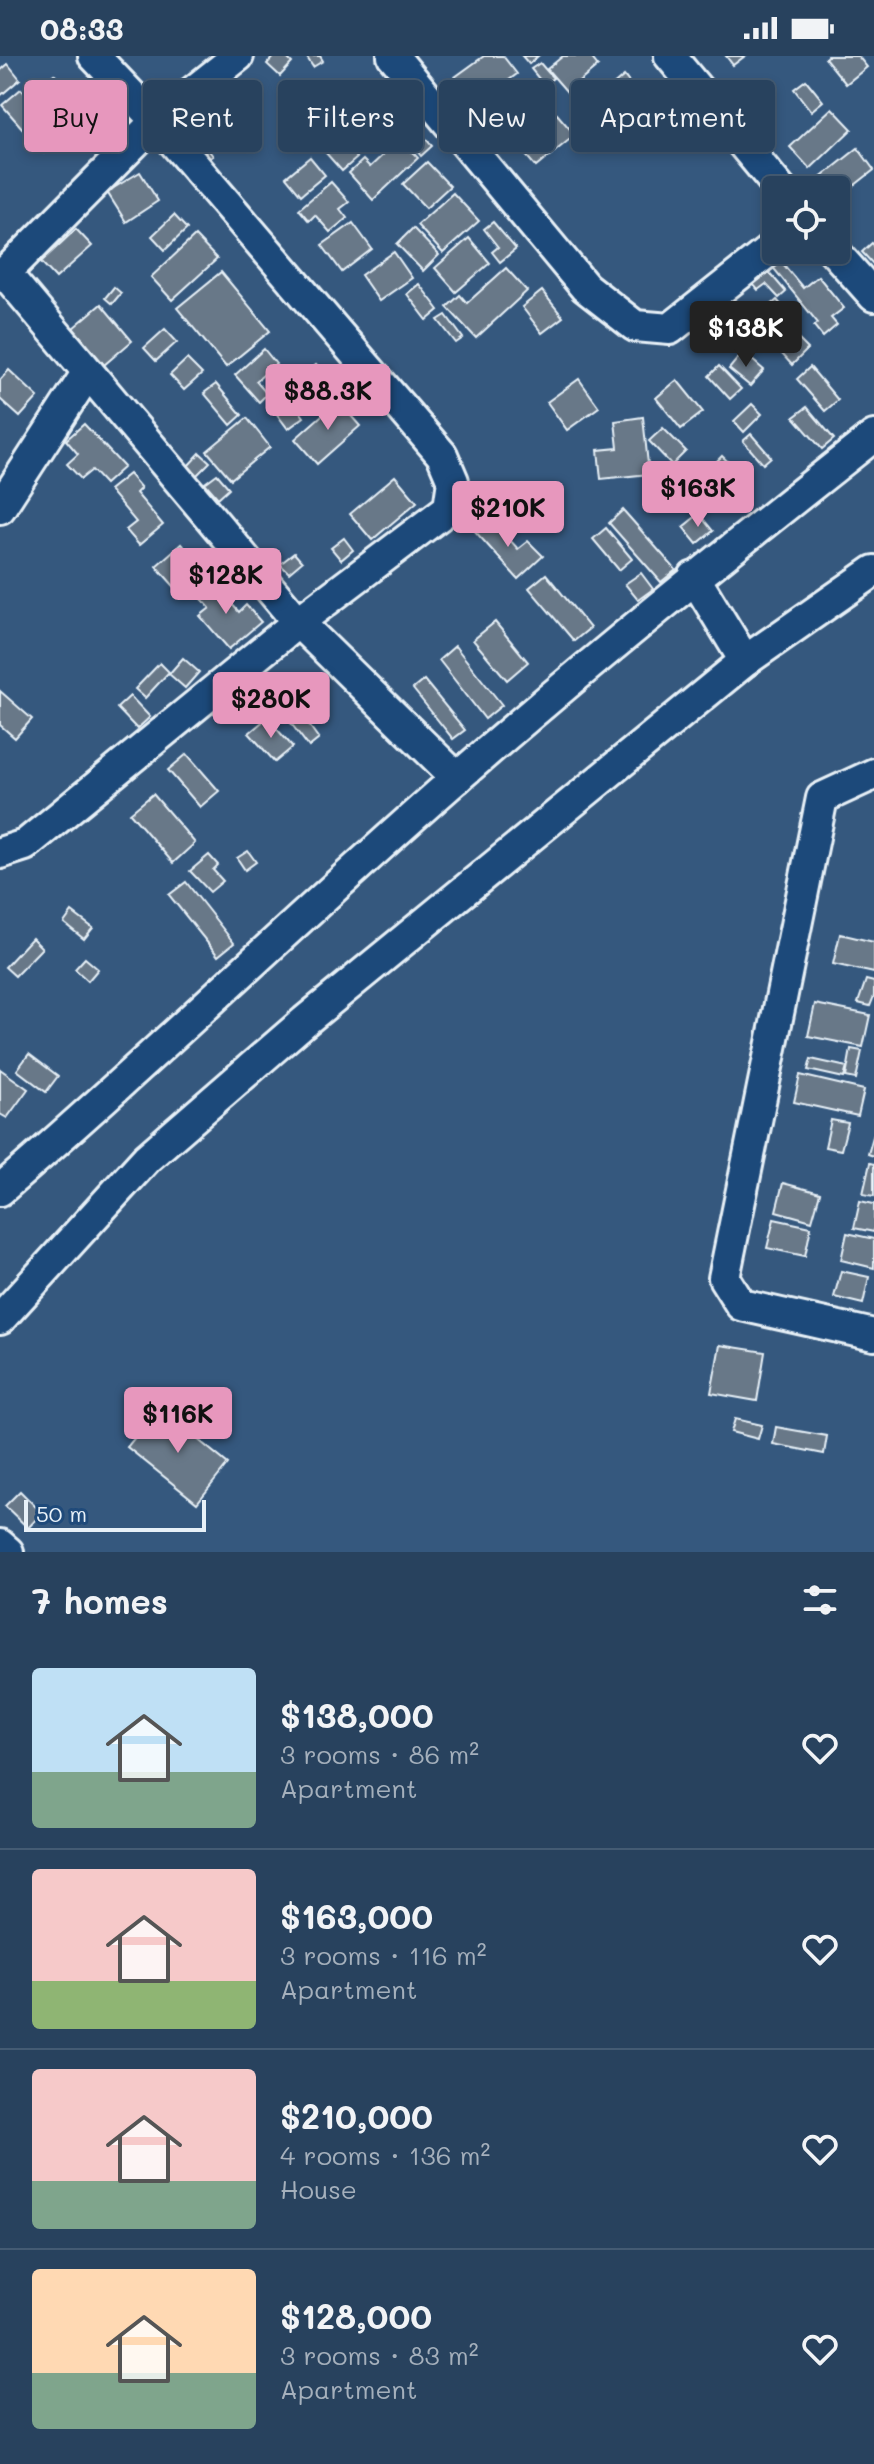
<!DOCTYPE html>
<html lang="en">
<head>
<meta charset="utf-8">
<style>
  body { margin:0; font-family:Mali,sans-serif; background:#304964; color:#f1f3f6; height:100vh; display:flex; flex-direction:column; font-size:30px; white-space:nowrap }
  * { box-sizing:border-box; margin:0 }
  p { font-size:26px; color:#a5b0bc }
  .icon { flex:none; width:44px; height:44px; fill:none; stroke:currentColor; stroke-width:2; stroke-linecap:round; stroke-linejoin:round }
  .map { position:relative; height:1496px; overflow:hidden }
  .sheet { display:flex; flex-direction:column; background:#28425e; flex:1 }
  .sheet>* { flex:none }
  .banner { position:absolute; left:24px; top:24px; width:826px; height:72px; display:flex; gap:16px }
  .tools { position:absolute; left:762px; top:120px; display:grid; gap:16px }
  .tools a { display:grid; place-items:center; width:88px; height:88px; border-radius:8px; background:#28425e; box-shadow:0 4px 12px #0003,0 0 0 2px #445b73; font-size:40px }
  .scale { position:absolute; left:24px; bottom:20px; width:182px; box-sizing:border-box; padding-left:8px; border:4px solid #e8f1f8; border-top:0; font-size:22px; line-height:28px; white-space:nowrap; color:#e8f1f8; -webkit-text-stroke:6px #1f4a7a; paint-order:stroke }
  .price { position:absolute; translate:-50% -68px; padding:0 18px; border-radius:8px; background:#e797bd; color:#111; font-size:26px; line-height:52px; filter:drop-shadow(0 2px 4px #0008) }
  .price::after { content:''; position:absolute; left:50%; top:48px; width:24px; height:18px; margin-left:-12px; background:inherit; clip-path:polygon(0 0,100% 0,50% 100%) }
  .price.active { background:#222; color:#fff }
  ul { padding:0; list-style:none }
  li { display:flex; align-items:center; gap:24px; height:200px; padding:0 32px }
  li+li { border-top:2px solid #445b73 }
  li span { display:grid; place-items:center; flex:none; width:224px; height:160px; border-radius:8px; color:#555 }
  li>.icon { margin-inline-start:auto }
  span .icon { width:96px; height:96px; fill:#fffc; stroke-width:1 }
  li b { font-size:34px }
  h2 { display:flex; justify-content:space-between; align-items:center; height:96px; padding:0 32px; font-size:34px }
  .tag { padding:0 28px; border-radius:8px; background:#28425e; box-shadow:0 4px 12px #0003,0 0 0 2px #445b73; font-size:28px; line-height:72px }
  .tag.active { background:#e797bd; color:#111 }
  .status { display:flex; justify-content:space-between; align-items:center; height:56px; padding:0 40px; background:#28425e; direction:ltr }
  .status svg { height:22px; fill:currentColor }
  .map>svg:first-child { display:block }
  .building { fill:#687888; stroke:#e8f1f8; stroke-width:2 }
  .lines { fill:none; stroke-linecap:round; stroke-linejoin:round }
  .minor-casing { stroke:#e8f1f8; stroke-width:36 }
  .minor { stroke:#1f4a7a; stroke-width:30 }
</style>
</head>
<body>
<div class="status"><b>08:33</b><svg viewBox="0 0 49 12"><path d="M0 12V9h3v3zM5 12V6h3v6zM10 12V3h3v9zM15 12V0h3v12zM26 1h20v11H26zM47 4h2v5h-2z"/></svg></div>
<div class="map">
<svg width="874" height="1496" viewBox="0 0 874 1496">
  <rect width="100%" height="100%" fill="#35587e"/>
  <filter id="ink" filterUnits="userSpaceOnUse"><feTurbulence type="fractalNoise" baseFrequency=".0125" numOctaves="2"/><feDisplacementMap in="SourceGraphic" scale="16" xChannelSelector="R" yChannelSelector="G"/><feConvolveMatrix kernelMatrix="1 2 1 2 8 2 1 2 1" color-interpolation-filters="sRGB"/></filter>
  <g filter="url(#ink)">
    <g class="building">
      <polygon points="274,0 285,0 292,7 280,20 267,8"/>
      <polygon points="306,0 320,0 323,5 313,11"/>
      <polygon points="484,0 503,0 517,18 476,49 455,21"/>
      <polygon points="522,0 538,0 529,8"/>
      <polygon points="563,0 590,0 598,10 567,36 547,13"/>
      <polygon points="726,0 745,0 733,9"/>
      <polygon points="827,0 858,0 867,11 846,28 825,2"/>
      <polygon points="540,7 553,22 544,29 531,13"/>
      <polygon points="8,8 20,23 0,40 0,15"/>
      <polygon points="54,18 89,58 74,71 39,31"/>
      <polygon points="624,20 641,41 620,59 603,38"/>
      <polygon points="806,24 823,45 811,55 794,33"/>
      <polygon points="531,27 553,55 520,80 498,52"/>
      <polygon points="328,28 343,44 311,71 288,45 296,38 305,49"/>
      <polygon points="243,32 261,53 216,91 198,69"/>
      <polygon points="21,33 64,80 44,97 2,49"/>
      <polygon points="470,47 479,59 464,70 455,58"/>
      <polygon points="832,52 852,73 810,113 790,91"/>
      <polygon points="557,58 575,79 536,111 519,91"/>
      <polygon points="416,71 432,90 421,100 405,80"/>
      <polygon points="333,74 357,102 342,115 317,87"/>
      <polygon points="197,79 213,100 200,109 185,88"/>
      <polygon points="400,83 418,102 373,144 349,117 363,104 370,111"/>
      <polygon points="362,84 369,92 363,98 355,90"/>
      <polygon points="858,92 874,114 836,144 836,134 811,134 809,131"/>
      <polygon points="310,101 325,119 301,139 286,121"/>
      <polygon points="427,106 450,130 426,152 403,128"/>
      <polygon points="140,116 158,145 126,166 107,136"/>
      <polygon points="331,126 349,146 340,153 347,162 330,176 315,159 309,165 299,153"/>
      <polygon points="453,137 479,165 443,197 417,169"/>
      <polygon points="174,159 187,173 165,194 152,180"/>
      <polygon points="493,166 516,193 500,206 492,196 498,191 484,173"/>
      <polygon points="353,167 372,193 342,216 322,189"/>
      <polygon points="413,172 439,199 423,215 397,188"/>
      <polygon points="76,173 92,190 56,222 41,206"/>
      <polygon points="195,180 217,203 172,244 151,221"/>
      <polygon points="469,182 490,207 456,236 435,212"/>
      <polygon points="872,187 874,189 874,209 862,196"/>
      <polygon points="394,196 412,222 379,245 361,219"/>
      <polygon points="779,203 803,232 818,220 844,252 831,262 837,269 823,281 814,270 818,267 771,209"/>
      <polygon points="762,208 786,236 779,242 766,228 758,234 747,221"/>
      <polygon points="506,212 527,235 476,282 447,251 460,239 467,247"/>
      <polygon points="221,216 270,275 226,311 177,252"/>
      <polygon points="419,228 439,254 427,264 407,238"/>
      <polygon points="114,231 121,237 112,248 105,242"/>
      <polygon points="542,235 563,261 542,277 522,251"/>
      <polygon points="777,244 794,264 779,278 761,258"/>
      <polygon points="101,248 132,285 104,309 73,272"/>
      <polygon points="446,259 463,282 456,287 438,264"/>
      <polygon points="165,273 177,286 156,305 144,292"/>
      <polygon points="798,283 808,293 792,309 782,298"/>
      <polygon points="264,293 276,308 256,325 267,338 259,346 235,319"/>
      <polygon points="743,296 764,314 750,330 729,313"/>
      <polygon points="187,303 202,318 184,334 170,319"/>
      <polygon points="316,309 335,330 309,354 289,332"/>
      <polygon points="719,310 741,333 730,343 709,320"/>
      <polygon points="810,311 838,344 825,355 797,323"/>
      <polygon points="9,314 38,341 20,361 0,343 0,324"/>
      <polygon points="579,323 599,351 567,374 547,346"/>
      <polygon points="677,324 703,356 681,373 656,342"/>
      <polygon points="216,328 242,359 231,369 204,337"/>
      <polygon points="284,334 304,361 288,373 268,346"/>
      <polygon points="338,345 360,370 317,408 295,383"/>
      <polygon points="752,348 762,358 744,376 734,365"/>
      <polygon points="807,351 834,383 822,393 794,361"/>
      <polygon points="643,361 649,418 601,423 598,394 618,392 615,365"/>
      <polygon points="247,362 270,391 231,423 207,395"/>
      <polygon points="84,368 124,411 105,428 92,414 81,423 67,408 78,398 66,384"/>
      <polygon points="663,372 686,395 672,409 649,385"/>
      <polygon points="751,378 771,401 763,408 743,385"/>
      <polygon points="200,397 210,406 196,420 187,411"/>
      <polygon points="722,400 742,419 728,433 708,414"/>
      <polygon points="129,418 141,432 136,437 163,469 139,489 126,474 136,466 109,434"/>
      <polygon points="217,418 229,432 218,442 205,427"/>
      <polygon points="395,420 417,446 372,484 350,458"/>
      <polygon points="623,454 676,514 661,526 609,467"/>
      <polygon points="699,458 713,475 697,488 683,471"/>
      <polygon points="489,461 518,493 528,485 543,500 518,523 474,474"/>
      <polygon points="606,472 632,503 619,514 593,483"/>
      <polygon points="344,482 353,494 341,504 331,492"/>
      <polygon points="181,488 207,518 182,539 156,510"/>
      <polygon points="294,497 302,506 289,517 280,508"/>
      <polygon points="641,517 653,533 638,544 625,528"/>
      <polygon points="546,518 590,572 574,585 529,532"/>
      <polygon points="210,524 239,556 246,549 261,566 229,593 200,560 210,552 196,536"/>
      <polygon points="495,566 528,606 507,624 473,584"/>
      <polygon points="455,590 502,649 485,663 439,604"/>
      <polygon points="183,602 199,616 185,632 169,618"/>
      <polygon points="160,607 169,616 145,642 135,633"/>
      <polygon points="424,624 465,674 453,683 413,633"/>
      <polygon points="0,635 32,663 15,682 0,669"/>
      <polygon points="130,640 150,661 137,673 117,652"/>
      <polygon points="298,654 319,683 309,691 287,662"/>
      <polygon points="267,662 293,691 275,706 249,677"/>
      <polygon points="187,698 219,735 200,751 168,714"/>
      <polygon points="153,738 195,787 173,807 130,757"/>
      <polygon points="248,795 256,806 245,814 237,802"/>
      <polygon points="209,799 218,809 213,814 223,825 210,836 190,815"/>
      <polygon points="186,826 234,887 218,900 169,839"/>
      <polygon points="72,856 93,872 84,883 64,867"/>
      <polygon points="840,878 874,886 874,917 833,908"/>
      <polygon points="32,882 42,892 15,920 5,911"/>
      <polygon points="85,902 98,913 88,925 75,913"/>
      <polygon points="866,924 874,926 874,940 870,950 858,947"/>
      <polygon points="815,948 870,959 863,991 808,980"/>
      <polygon points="851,993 862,995 856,1023 846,1021"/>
      <polygon points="29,998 58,1020 46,1036 17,1014"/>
      <polygon points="811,1003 847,1011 844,1022 808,1014"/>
      <polygon points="0,1013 28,1033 7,1062 0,1058"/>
      <polygon points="800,1019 864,1034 858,1060 794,1046"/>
      <polygon points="831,1064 848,1067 841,1094 825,1091"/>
      <polygon points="874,1077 874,1100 868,1098"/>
      <polygon points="870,1107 874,1108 874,1140 863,1138"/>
      <polygon points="783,1127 820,1137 812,1165 776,1155"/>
      <polygon points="860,1145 874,1148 874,1176 854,1172"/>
      <polygon points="774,1163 811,1171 805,1200 767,1192"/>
      <polygon points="847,1177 874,1183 874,1212 841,1204"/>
      <polygon points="841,1215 869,1221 863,1248 834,1241"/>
      <polygon points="720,1289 765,1296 757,1345 711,1337"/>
      <polygon points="159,1352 228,1408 197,1447 127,1391"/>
      <polygon points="735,1363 762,1369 758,1383 731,1376"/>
      <polygon points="776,1371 827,1380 824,1398 773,1388"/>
      <polygon points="20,1435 42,1457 28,1472 5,1450"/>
    </g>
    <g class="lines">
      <g class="minor-casing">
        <g id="minor">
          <polyline points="238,0 156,65 5,217 298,566 457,722"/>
          <polyline points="393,0 585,231 635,270 670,273 776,189"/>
          <polyline points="670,0 781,134"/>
          <polyline points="833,194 874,240"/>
          <polyline points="0,452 88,316"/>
          <polyline points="694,521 745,605"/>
          <polyline points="874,718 822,742 724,1222 741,1249 874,1279"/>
          <polyline points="0,797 25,789 298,566 449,452 453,425 442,399 156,65 94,0"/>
          <path d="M0,1134C156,1000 303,856 458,721C593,603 733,491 874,380"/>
          <polyline points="0,1263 147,1102 305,965 745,605 874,515"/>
          <polyline points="0,1489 8,1496"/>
        </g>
      </g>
      <use href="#minor" class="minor"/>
    </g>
  </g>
</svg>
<div class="tools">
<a><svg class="icon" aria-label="locate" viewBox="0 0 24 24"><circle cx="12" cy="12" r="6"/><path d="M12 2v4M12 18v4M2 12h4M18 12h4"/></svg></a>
</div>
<div class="scale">50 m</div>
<b class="price active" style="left:746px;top:313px">$138K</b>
<b class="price" style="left:328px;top:376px">$88.3K</b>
<b class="price" style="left:698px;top:473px">$163K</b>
<b class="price" style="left:508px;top:493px">$210K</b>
<b class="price" style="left:226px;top:560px">$128K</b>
<b class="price" style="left:271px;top:684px">$280K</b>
<b class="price" style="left:178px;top:1399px">$116K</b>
<div class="banner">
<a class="tag active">Buy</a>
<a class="tag">Rent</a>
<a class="tag">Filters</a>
<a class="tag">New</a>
<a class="tag">Apartment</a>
</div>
</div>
<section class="sheet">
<h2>7 homes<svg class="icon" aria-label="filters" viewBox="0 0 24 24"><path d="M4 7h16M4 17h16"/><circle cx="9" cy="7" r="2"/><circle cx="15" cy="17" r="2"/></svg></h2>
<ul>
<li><span style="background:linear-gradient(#bfe0f5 65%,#7fa58c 0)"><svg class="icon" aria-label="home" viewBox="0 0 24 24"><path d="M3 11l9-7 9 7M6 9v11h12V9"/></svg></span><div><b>$138,000</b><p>3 rooms · 86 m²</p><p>Apartment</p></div><svg class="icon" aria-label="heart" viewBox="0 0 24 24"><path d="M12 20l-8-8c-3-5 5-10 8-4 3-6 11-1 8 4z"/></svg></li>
<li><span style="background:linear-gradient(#f6c9c9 70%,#8fb573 0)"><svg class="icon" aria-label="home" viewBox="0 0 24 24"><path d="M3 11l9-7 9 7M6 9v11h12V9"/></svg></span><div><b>$163,000</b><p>3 rooms · 116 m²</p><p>Apartment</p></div><svg class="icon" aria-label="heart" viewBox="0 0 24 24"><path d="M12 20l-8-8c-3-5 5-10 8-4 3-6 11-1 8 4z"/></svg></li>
<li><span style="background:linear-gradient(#f6c9c9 70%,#7fa58c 0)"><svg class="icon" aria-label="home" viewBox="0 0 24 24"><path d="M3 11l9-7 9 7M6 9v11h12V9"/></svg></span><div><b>$210,000</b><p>4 rooms · 136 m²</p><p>House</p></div><svg class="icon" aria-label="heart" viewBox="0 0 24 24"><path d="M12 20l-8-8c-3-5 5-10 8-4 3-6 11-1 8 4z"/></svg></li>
<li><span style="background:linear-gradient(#ffd9b3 65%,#7fa58c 0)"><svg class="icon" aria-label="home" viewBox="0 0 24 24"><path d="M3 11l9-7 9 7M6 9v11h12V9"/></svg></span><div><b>$128,000</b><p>3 rooms · 83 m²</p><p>Apartment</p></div><svg class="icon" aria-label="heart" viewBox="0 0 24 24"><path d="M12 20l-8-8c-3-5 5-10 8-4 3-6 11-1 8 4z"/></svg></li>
</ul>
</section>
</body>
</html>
